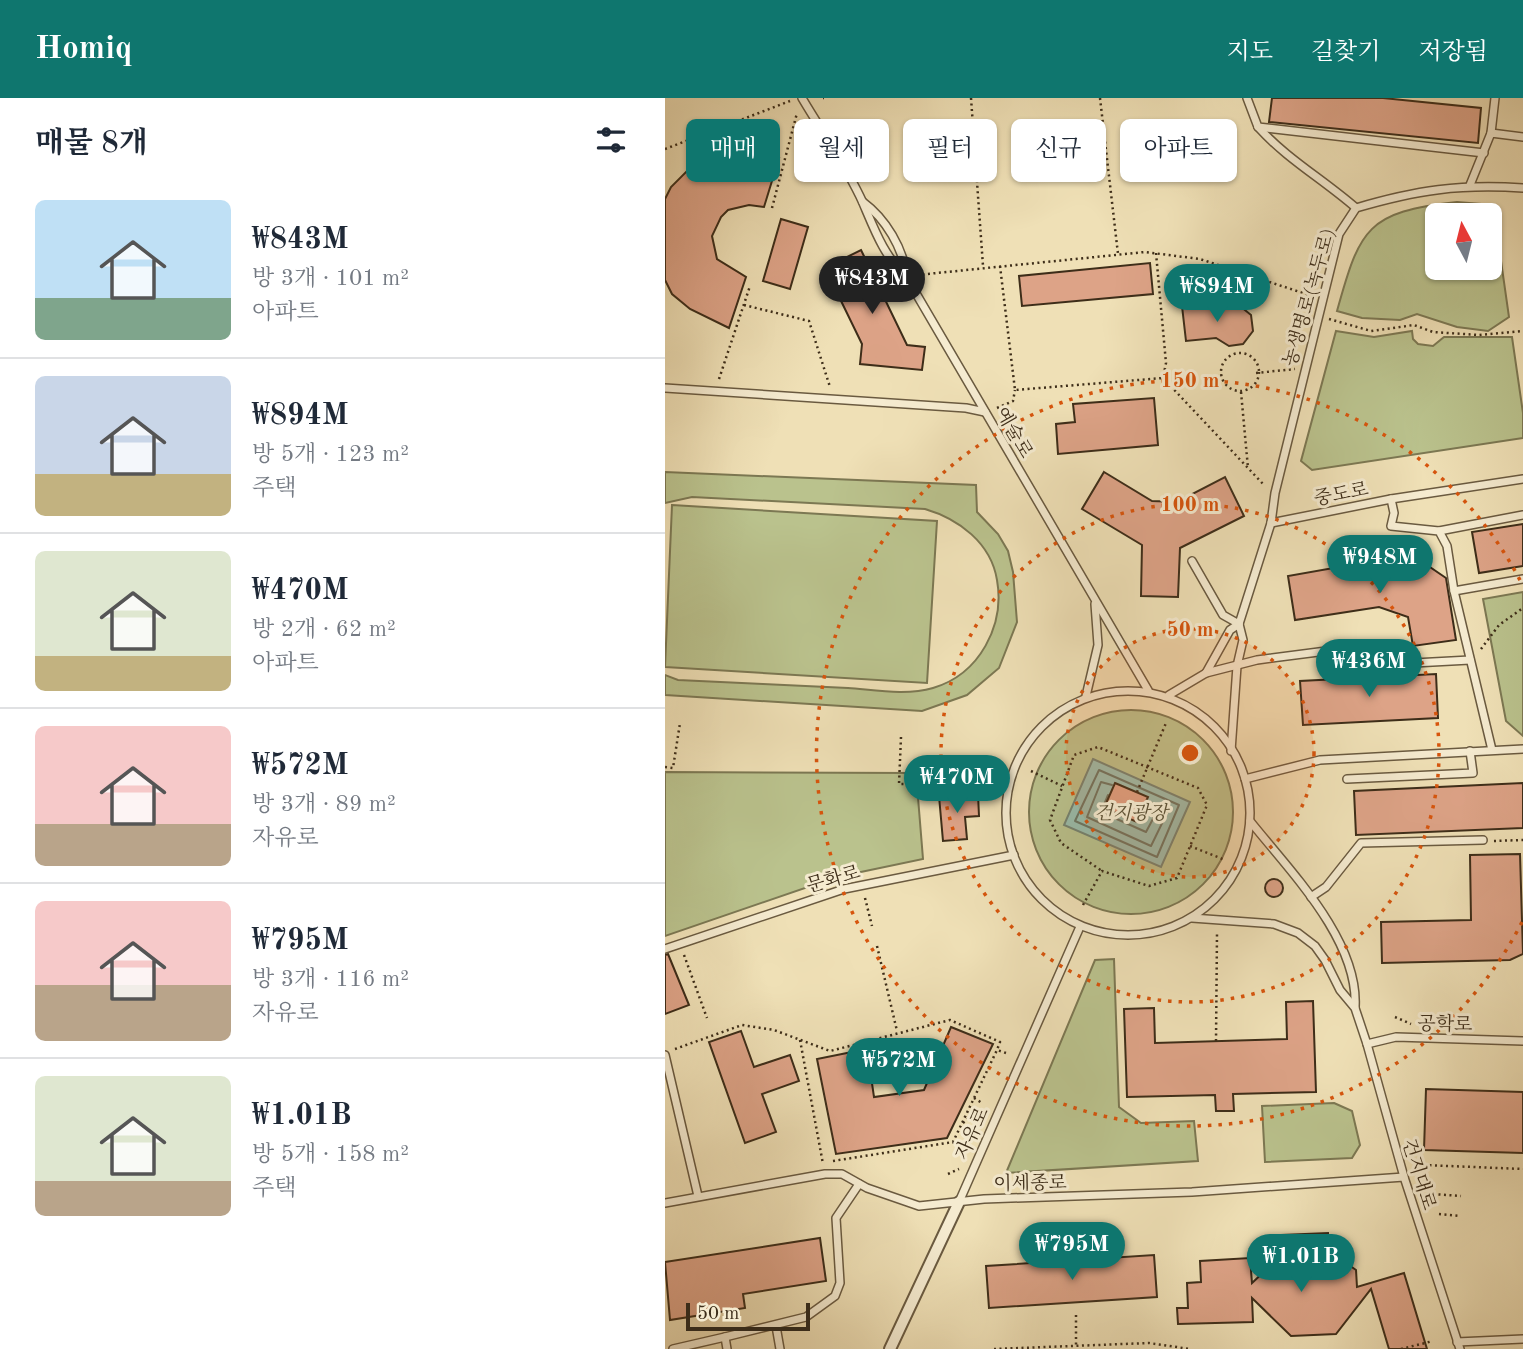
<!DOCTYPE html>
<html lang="ko">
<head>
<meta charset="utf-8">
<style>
  body { margin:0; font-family:"Old Standard TT","Noto Serif KR",serif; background:#f6f6f7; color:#1f2937; height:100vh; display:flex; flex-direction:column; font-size:26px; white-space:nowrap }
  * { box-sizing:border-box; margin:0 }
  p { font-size:23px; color:#747a83 }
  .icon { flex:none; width:38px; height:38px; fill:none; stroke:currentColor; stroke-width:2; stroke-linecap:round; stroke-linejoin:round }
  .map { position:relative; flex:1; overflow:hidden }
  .side { display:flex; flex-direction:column; background:#fff; width:665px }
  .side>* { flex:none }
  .top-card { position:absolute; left:21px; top:21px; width:665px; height:63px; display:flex; gap:14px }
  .needle { width:46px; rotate:353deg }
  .fabs { position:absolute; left:760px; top:105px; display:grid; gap:14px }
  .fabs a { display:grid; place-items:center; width:77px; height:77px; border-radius:10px; background:#fff; box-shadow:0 2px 5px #0004; font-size:35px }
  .scale { position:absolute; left:21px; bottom:18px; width:124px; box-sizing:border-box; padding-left:7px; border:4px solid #3d2d19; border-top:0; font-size:19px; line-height:24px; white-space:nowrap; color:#3d2d19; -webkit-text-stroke:5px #f5ebd0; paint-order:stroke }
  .price { position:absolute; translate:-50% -60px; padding:0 16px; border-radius:24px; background:#0f766e; color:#fff; font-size:23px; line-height:46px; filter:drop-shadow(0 2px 4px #0008) }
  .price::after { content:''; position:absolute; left:50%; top:42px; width:21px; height:16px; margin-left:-10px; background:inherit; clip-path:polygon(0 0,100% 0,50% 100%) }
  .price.on { background:#222; color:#fff }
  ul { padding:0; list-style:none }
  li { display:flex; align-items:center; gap:21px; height:175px; padding:0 35px }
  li+li { border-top:2px solid #e0e1e3 }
  li span { display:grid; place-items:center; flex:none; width:196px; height:140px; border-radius:10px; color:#555 }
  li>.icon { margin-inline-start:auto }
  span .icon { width:84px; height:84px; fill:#fffc; stroke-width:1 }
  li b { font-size:30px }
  h2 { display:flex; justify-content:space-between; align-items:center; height:84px; padding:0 35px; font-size:30px }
  .pill { padding:0 24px; border-radius:10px; background:#fff; box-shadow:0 2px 5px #0004; font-size:24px; line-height:63px }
  .pill.on { background:#0f766e; color:#fff }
  header { display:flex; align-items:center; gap:42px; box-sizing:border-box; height:98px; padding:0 35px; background:#0f766e; color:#fff }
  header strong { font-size:33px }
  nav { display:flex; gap:38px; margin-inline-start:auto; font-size:24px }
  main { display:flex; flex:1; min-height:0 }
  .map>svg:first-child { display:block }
  .green { fill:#bac28d; stroke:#7c7853; stroke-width:2; fill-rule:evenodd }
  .water { fill:#9abdac; stroke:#758371; stroke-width:2 }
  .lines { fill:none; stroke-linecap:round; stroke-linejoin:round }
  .shore { stroke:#6c7562; stroke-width:2 }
  .building { fill:#dda387; stroke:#3d2d19; stroke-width:2 }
  .service-casing { stroke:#6a5a40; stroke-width:10 }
  .pedestrian-casing { stroke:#6a5a40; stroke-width:14 }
  .path { stroke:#3d2d19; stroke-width:2.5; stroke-dasharray:2 3.5; stroke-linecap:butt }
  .service { stroke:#f5ebd0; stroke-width:7 }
  .pedestrian { stroke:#f5ebd0; stroke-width:10 }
  .ring { fill:none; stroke:#d7550d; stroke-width:3.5; stroke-dasharray:3.5 7 }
  .labels { text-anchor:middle; stroke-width:6; stroke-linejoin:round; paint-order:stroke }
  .street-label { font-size:19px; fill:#3d2d19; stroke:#f5ebd0 }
  .park-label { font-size:19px; font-style:italic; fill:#5c5236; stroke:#f5ebd0 }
  .centre { fill:#d7550d; stroke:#f5ebd0; stroke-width:3.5 }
  .ring-label { font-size:21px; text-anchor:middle; font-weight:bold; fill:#d7550d; stroke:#f5ebd0; stroke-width:6; stroke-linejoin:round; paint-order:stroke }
</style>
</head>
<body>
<header>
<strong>Homiq</strong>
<nav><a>지도</a><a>길찾기</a><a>저장됨</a></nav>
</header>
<main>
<section class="side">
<h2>매물 8개<svg class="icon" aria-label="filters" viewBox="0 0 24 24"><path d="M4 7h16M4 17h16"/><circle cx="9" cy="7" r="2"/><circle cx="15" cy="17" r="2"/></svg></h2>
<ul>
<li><span style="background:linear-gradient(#bfe0f5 70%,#7fa58c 0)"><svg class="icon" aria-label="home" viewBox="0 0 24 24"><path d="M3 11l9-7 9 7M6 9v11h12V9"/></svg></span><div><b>₩843M</b><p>방 3개 · 101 m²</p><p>아파트</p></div></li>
<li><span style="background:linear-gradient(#c9d6e8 70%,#c2b280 0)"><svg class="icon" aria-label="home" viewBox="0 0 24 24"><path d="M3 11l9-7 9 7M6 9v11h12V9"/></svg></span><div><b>₩894M</b><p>방 5개 · 123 m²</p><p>주택</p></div></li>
<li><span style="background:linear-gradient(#dfe7d0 75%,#c2b280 0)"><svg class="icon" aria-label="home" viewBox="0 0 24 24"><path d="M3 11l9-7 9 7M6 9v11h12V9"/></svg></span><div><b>₩470M</b><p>방 2개 · 62 m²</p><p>아파트</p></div></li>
<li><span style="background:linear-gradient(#f6c9c9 70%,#b9a48a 0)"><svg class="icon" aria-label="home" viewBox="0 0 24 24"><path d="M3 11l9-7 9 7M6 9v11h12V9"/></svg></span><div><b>₩572M</b><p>방 3개 · 89 m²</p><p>자유로</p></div></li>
<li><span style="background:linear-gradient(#f6c9c9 60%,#b9a48a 0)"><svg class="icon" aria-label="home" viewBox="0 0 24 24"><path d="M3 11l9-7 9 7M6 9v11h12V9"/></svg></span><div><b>₩795M</b><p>방 3개 · 116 m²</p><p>자유로</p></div></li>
<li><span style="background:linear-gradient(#dfe7d0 75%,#b9a48a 0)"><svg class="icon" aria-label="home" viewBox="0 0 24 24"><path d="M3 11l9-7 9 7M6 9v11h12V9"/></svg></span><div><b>₩1.01B</b><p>방 5개 · 158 m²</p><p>주택</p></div></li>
</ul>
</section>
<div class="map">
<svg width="858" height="1251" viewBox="0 0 858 1251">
  <rect width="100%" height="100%" fill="#efe0b6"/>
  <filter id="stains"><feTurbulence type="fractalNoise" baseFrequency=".00286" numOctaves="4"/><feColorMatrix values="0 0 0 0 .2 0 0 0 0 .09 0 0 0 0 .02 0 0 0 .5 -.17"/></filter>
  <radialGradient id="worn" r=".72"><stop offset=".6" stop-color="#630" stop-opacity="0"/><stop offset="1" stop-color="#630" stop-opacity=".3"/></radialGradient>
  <g class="green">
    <path d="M792,104L828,107L844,219L823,233L792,229L752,216L735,222L697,220L672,213C695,130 702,114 792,104ZM772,117H824V170H772Z"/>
    <polygon points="671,233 709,239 747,233 748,241 753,246 768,248 779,239 847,239 858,315 858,340 647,372 636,363"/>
    <path d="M0,374L311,387L312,414L333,436L343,453L348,474L352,524L334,570L302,597L257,613L0,597V577L13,582C70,585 126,587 183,590C210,592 241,598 268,590C315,576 340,527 332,482C326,445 294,421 260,411L27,399L0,405Z"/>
    <polygon points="7,407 272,423 262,585 0,569"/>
    <polygon points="858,494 858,638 841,623 818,501"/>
    <circle cx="466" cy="714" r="102"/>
    <polygon points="0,674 251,675 258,761 172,779 0,838"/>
    <polygon points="449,861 454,1009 476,1025 529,1023 533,1063 341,1075 430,862"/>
    <polygon points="669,1005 687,1013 695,1047 687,1060 600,1064 597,1008"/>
  </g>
  <polygon class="water" points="428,661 525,704 496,769 399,727"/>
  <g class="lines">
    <g class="shore">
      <polygon points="434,672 514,707 492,759 410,723"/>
      <polyline points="447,687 436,684 422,719 486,748 503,713 483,703"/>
      <polyline points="443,697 436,714 481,734 489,719 479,712"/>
    </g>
  </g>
  <g class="building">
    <polygon points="607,0 718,0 816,10 813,45 604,24"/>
    <polygon points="72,54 114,60 99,109 84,107 63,112 56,119 47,138 52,161 81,179 64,230 25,211 7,196 0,182 0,101 6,89 28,67 50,57"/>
    <polygon points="116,121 143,129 125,191 98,183"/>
    <polygon points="196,152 242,247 260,249 257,272 195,266 197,246 160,170"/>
    <polygon points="485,165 488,196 357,208 354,178"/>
    <polygon points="545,205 546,211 575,208 586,217 588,233 578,246 564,248 551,240 521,243 517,208"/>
    <polygon points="489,300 493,347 393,356 391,326 410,324 408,306"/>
    <polygon points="439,374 487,403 512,404 560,379 579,418 515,450 513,499 476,498 477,447 417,411"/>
    <polygon points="858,426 858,468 814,475 807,434"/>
    <polygon points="725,460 756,463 781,480 791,542 748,548 743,519 714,509 630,522 623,478"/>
    <polygon points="771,576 773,620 638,627 635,583"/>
    <polygon points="450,685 483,699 472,724 439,710"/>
    <polygon points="858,685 858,730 691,737 689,693"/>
    <polygon points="313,696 314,718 300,719 302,741 278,743 274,698"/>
    <polygon points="855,756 858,856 845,862 717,865 716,824 806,822 805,757"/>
    <circle cx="609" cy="790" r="9"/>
    <polygon points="3,856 24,907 0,916 0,857"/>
    <polygon points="648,903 651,994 568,996 569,1013 551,1013 550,997 462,999 459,911 489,910 490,945 622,941 621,904"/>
    <polygon points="286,929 328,946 282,1040 171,1056 152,961 202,951 209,999 259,992"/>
    <polygon points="76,933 89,969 125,957 134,983 97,996 111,1034 80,1045 44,944"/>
    <polygon points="761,991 858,994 858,1055 759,1052"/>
    <polygon points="663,1135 664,1153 691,1172 692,1189 739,1175 762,1251 724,1251 706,1191 671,1236 626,1238 587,1200 588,1224 513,1226 512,1210 523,1210 522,1185 536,1184 535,1163 585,1160 587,1185 619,1155 617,1137"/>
    <polygon points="155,1140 161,1183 78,1196 80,1210 5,1222 0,1164"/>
    <polygon points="489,1157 492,1199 324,1210 321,1168"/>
  </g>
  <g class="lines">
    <g class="service-casing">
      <g id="service">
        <path d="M137,0C157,34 182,69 198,105C210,133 219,158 242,180L483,592"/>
        <polyline points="582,0 593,29 819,55"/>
        <path d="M593,29C622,61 659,82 691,110"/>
        <polyline points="826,35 830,0"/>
        <polyline points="805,87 826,35 858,39"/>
        <path d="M198,104C221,121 238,150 242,179"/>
        <polyline points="0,290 301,310 320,314"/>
        <polyline points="726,401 729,415 726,428 774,433 782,448 789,493 827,652"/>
        <polyline points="606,425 726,401 858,381"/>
        <polyline points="774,433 858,417"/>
        <polyline points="527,463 558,517 574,526"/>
        <polyline points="789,493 858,481"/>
        <polyline points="541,575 592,562 700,548 724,551 749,565 805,562"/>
        <circle cx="463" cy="715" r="122"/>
        <polyline points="504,597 541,575 565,532 574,526"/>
        <polyline points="421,598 433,547 430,506"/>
        <path d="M566,653L572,568L578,542L574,526L606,425L610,395L674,136L691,110C752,92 794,86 858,90"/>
        <polyline points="580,681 655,662 858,651"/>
        <polyline points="682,681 808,675 805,653"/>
        <path d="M585,723C624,772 694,842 690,909"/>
        <polyline points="646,799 661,789 696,745 818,742"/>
        <polyline points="527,820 609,826 633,835 650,848 660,862 675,892 690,910 702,946 739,1079 795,1251"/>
        <polyline points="0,851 179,791 349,757"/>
        <polyline points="702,946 731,939 858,943"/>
        <polyline points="0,957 33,1098"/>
        <polyline points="294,1104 414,831"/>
        <polyline points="0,1105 160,1076 177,1076 202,1090 254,1108 319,1101 527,1094 739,1079"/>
        <polyline points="111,1228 115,1251"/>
        <polyline points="792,1244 858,1241"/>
        <polyline points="8,1251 60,1239"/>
        <polyline points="62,1251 60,1239 141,1219 170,1198 175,1185 171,1120 194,1086"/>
      </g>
    </g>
    <g class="pedestrian-casing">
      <polyline id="pedestrian" points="225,1251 294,1104"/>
    </g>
    <g class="path">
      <polyline points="158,0 159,0"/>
      <polyline points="306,0 318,168"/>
      <polyline points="435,0 453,156"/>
      <polyline points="0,51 125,3"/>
      <polyline points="107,110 132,15"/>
      <polyline points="491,155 501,265 498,280"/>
      <polyline points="335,168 350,292 498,280"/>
      <polyline points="252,177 480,154 535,161 647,198"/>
      <polyline points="79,207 144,223 165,289"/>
      <polyline points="664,221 706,233 749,227 768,234 814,237 858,233"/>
      <circle cx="575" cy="274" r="19"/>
      <polyline points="591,275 630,271"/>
      <polyline points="498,280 599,387"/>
      <polyline points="54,281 85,188"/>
      <polyline points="576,294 583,370"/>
      <polyline points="332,310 348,303 350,292"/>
      <polyline points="816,551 834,527 858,510"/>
      <polyline points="236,639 234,686 321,685"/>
      <polyline points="0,669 8,670 15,625"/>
      <polyline points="366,673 397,688"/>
      <polyline points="472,694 501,625"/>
      <polyline points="829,743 858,742"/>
      <polyline points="525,748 560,762"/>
      <polyline points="200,800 207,828"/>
      <polyline points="418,807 437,773 484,788 512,780 542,707 533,690 433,649 409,657 385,722 396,745 437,773"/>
      <polyline points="212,848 232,933"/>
      <polyline points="19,857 42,920"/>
      <polyline points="730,919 746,926"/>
      <polyline points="135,942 158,1066"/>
      <polyline points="551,943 552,836"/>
      <polyline points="10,951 77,927 109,932 165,953 285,922 335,944 332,952"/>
      <polyline points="309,1000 317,1005"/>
      <polyline points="298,1025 314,1011"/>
      <polyline points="288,1044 294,1052"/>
      <polyline points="168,1063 288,1044 332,952 341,955"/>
      <polyline points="759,1067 858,1071"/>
      <polyline points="283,1076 294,1071"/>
      <polyline points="768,1096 796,1098"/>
      <polyline points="774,1116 795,1118"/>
      <polyline points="411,1217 411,1248"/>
      <polyline points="329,1251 484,1245 525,1251"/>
      <polyline points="736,1251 768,1243"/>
    </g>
    <use href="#service" class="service"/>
    <use href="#pedestrian" class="pedestrian"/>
  </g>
  <circle cx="525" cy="655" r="124" fill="#d7550d" fill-opacity=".12"/>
  <g class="ring">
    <circle cx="525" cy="655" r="124"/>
    <circle cx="525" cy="655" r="249"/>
    <path d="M857 824A373 373 0 1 1 857 486"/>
  </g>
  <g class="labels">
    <g class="street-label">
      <text transform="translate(643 199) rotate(-74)" y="7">농생명로(녹두로)</text>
      <text transform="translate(350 334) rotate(60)" y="7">예술로</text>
      <text transform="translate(676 395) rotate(-11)" y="7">중도로</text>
      <text transform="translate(168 780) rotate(-16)" y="7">문화로</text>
      <text transform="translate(780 925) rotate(1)" y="7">공학로</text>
      <text transform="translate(306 1035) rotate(-66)" y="7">자유로</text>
      <text transform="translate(755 1076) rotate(73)" y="7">건지대로</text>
      <text transform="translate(365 1084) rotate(-1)" y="7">이세종로</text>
    </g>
    <g class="park-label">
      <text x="466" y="721">건지광장</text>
    </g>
  </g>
  <circle cx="525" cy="655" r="10" class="centre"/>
  <g class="ring-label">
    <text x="525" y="289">150 m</text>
    <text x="525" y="413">100 m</text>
    <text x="525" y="538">50 m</text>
  </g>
  <rect width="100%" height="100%" filter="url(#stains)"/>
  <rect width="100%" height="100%" fill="url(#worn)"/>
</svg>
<div class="fabs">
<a><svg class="needle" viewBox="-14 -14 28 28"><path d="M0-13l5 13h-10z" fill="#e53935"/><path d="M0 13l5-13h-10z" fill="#747a83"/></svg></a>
</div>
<div class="scale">50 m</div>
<b class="price on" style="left:207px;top:218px">₩843M</b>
<b class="price" style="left:552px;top:226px">₩894M</b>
<b class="price" style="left:715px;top:497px">₩948M</b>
<b class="price" style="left:704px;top:601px">₩436M</b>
<b class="price" style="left:292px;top:717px">₩470M</b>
<b class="price" style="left:234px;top:1000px">₩572M</b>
<b class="price" style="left:407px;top:1184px">₩795M</b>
<b class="price" style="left:636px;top:1196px">₩1.01B</b>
<div class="top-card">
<a class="pill on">매매</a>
<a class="pill">월세</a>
<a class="pill">필터</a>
<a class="pill">신규</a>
<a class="pill">아파트</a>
</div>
</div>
</main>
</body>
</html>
